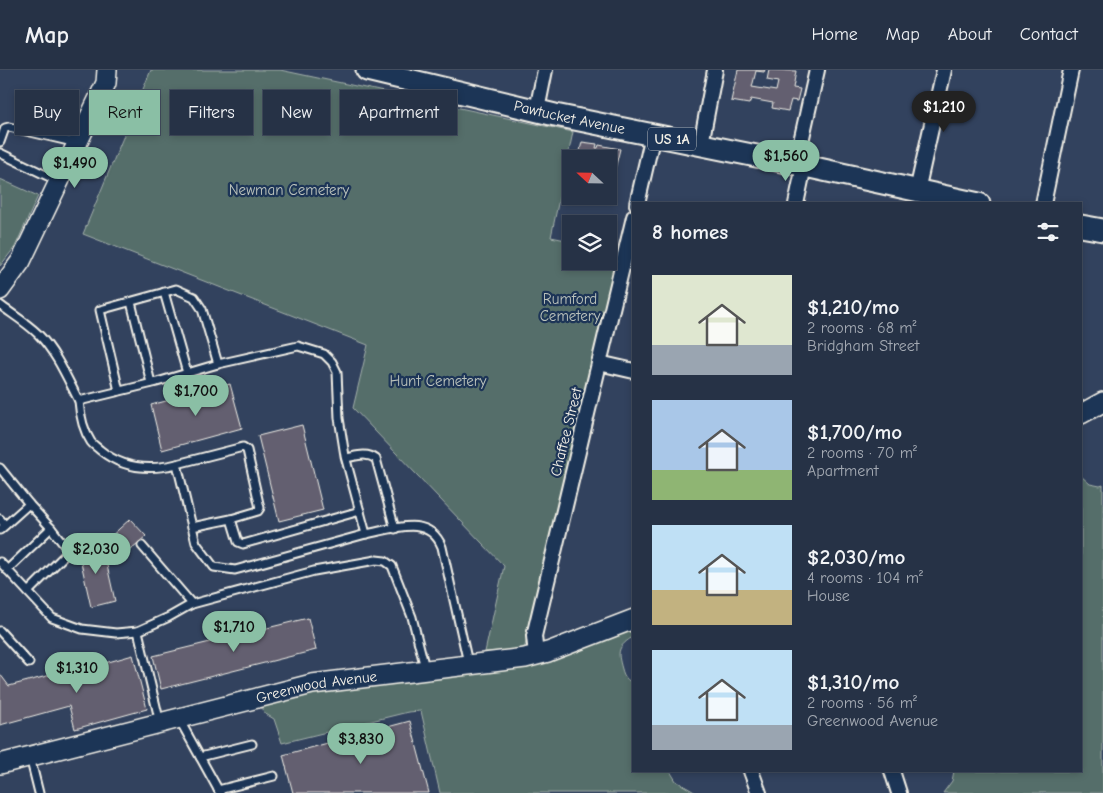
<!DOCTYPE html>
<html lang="en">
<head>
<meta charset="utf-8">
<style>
  body { margin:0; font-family:"Comic Neue",sans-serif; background:#323e51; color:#f1f3f6; height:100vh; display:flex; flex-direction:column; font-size:19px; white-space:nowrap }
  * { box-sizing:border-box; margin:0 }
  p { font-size:16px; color:#a4aab3 }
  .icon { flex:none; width:28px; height:28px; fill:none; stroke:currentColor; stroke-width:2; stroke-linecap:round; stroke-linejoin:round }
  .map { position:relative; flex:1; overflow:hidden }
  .details { position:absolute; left:632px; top:132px; width:450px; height:570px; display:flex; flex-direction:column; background:#263246; border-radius:0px; box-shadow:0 2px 8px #0003,0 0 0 1px #424d5f }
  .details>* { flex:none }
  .guide { position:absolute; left:15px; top:20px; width:475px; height:45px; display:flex; gap:10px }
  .needle { width:32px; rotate:292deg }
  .tools { position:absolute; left:562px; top:80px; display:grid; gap:10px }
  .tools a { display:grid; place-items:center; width:55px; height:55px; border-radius:0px; background:#263246; box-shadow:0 2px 8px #0003,0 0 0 1px #424d5f; font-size:25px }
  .price { position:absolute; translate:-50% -42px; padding:0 11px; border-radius:18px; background:#8abfa5; color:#111; font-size:16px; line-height:32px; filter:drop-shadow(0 1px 2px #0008) }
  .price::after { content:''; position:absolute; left:50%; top:30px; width:15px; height:11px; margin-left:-8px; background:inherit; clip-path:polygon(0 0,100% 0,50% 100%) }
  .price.current { background:#222; color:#fff }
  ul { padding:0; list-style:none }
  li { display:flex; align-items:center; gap:15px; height:125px; padding:0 20px }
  li span { display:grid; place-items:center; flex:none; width:140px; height:100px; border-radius:0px; color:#555 }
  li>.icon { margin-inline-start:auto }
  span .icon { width:60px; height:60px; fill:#fffc; stroke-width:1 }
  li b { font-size:21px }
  h2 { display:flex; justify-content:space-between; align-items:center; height:60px; padding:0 20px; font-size:21px }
  .tag { padding:0 18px; border-radius:0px; background:#263246; box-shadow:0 2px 8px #0003,0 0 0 1px #424d5f; font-size:18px; line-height:45px }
  .tag.current { background:#8abfa5; color:#111 }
  header { display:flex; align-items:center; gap:30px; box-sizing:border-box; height:70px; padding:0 25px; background:#263246; border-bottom:1px solid #424d5f }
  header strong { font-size:24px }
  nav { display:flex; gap:28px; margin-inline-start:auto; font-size:18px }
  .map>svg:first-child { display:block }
  .green { fill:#546e6b; stroke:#a4b0aa }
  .building { fill:#635f70; stroke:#f4f1e8 }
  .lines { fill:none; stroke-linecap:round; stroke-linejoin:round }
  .lane-casing { stroke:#f4f1e8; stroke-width:11 }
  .street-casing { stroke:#f4f1e8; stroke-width:18 }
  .secondary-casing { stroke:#f4f1e8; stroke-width:22 }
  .primary-casing { stroke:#f4f1e8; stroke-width:25 }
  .lane { stroke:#1d3557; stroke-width:7 }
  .street { stroke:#1d3557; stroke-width:14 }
  .secondary { stroke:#1d3557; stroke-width:19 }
  .primary { stroke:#1d3557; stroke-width:21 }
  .labels { text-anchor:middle; stroke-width:4.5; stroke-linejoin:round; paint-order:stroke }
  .shield { fill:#1d3557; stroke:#b4b9bc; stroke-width:1 }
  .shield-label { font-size:14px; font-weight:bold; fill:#f4f1e8 }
  .street-label { font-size:15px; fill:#f4f1e8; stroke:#1d3557 }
  .park-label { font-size:15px; fill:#bcc3bc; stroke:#1d3557 }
</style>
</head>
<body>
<header>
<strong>Map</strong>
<nav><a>Home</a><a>Map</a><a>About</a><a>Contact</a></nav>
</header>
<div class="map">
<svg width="1103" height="723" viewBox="0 0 1103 723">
  <rect width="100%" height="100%" fill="#32425e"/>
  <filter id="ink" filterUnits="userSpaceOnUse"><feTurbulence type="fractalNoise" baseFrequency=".02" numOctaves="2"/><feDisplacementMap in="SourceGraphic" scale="10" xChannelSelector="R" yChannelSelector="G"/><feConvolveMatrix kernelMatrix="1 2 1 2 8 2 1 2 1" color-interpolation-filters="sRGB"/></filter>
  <g filter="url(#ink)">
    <g class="green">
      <polygon points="151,0 280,0 573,62 551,167 571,171 571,191 609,191 609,179 620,181 524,580 485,582 504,496 353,338 368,275 83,164"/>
      <polygon points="0,109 38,126 15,177 0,196"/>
      <polygon points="1081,406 1090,414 1100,416 1103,415 1103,723 943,723 952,711 954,701 1081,701"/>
      <path d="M634,551V566C617,577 617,581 622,599C624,607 627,610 634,614V701H670L676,711L696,723H440L421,641L408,642L282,673L274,649L264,643L260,627L454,600Z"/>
    </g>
    <g class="building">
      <polygon points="738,0 765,0 764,2 756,1 752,17 776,21 778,12 767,10 769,0 796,1 793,18 800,19 797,31 791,30 788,41 772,38 773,33 751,29 749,34 731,31"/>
      <polygon points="582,72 597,74 596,78 598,78 599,75 620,79 609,123 609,89 596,89 596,87 594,87 594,89 578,89"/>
      <polygon points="230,314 242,358 162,380 151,335"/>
      <polygon points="302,355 323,440 279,451 258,366"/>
      <polygon points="130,449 146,466 123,486 108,469"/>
      <polygon points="102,473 115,531 91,537 78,479"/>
      <polygon points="308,548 316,580 161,619 153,586"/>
      <polygon points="133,585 147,639 75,659 69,636 0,655 0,604 9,616 62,602 63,605"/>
      <polygon points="410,651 429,723 293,723 283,685"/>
    </g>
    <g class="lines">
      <g class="lane-casing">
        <g id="lane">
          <polyline points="0,72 5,58 9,57 77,73"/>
          <polyline points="0,83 58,111"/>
          <polyline points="164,222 187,303"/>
          <polyline points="131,232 151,313"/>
          <path d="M0,235C12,244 27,253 38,264C56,282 67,308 79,331L157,312L218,294L298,276L324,284L332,292L337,302L339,348L345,386L366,464C393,459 429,444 442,477L468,593"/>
          <polyline points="119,321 100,240 176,219 194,227 202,239 218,294"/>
          <path d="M79,331C80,345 83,360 91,372C93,375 97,377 100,380C122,398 149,401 177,394L196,473L214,497L235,500L366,464"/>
          <path d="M346,388C357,386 366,382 376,389L395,459"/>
          <polyline points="177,394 243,377 247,380 260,438 258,441 231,449 238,472 243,474 360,441"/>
          <polyline points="0,398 29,434"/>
          <polyline points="0,449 5,455"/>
          <polyline points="192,457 231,449"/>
          <polyline points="0,460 29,434 51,458 69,481 28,522"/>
          <polyline points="142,476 192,534"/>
          <polyline points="0,492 52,548 82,559 116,563 138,561 169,547 192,534 314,501 376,490 385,491 392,496 412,547 425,598"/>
          <polyline points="7,500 51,458"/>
          <polyline points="0,561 29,593"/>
          <polyline points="138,561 160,653"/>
          <polyline points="179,649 220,723"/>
          <polyline points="30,687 39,723"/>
          <polyline points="200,687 252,674"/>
          <polyline points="218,720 274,706"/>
        </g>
      </g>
      <g class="street-casing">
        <g id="street">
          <polyline points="537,40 545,0"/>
          <polyline points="701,74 715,0"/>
          <polyline points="796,94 817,0"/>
          <polyline points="917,121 944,0"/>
          <polyline points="637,134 653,65"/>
          <polyline points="796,134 804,96"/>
          <polyline points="1043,134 1071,0"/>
          <polyline points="599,293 634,301"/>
          <polyline points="536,585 534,566 634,147"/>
          <polyline points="751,701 759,723"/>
          <polyline points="892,701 899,723"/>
        </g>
      </g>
      <g class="secondary-casing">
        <g id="secondary">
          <polyline points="0,220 21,191 106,13 107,0"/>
          <polyline points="1081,344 1103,332"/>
          <path id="s1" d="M0,694L312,614L525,588L548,582L634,549"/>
        </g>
      </g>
      <g class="primary-casing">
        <g id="primary">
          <path id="s2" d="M367,0L555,45L796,94L979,134"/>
          <polyline points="1081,156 1103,160"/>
        </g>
      </g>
      <use href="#lane" class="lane"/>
      <use href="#street" class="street"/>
      <use href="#secondary" class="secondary"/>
      <use href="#primary" class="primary"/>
    </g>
  </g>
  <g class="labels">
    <rect class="shield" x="648" y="57.5" width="48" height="23" rx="4"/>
    <g class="shield-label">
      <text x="672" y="74">US 1A</text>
    </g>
    <g class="street-label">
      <text dy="5" stroke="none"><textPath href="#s2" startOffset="208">Pawtucket Avenue</textPath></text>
      <text transform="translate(566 362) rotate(-76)" y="5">Chaffee Street</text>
      <text dy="5" stroke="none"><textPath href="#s1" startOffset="326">Greenwood Avenue</textPath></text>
    </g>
    <g class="park-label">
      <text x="289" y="125">Newman Cemetery</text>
      <text x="570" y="234">Rumford<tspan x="570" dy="17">Cemetery</tspan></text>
      <text x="438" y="316">Hunt Cemetery</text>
    </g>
  </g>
</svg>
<div class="tools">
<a><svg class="needle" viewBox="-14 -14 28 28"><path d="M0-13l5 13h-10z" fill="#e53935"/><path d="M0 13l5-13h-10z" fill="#a4aab3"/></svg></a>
<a><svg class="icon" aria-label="layers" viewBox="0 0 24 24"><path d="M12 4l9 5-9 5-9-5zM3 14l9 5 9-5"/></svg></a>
</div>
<b class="price current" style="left:944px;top:63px">$1,210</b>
<b class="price" style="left:786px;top:112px">$1,560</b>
<b class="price" style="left:75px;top:119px">$1,490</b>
<b class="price" style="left:196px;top:347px">$1,700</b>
<b class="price" style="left:96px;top:505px">$2,030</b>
<b class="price" style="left:234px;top:583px">$1,710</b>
<b class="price" style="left:77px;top:624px">$1,310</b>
<b class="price" style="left:361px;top:695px">$3,830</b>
<div class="guide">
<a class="tag">Buy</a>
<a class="tag current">Rent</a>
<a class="tag">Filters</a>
<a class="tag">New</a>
<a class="tag">Apartment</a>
</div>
<section class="details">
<h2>8 homes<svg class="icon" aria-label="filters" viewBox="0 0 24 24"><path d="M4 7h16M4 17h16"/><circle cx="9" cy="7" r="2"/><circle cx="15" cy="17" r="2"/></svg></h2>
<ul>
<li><span style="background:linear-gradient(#dfe7d0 70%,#9aa5b1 0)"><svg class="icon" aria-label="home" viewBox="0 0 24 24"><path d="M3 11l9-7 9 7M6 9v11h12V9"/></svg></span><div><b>$1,210/mo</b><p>2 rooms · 68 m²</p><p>Bridgham Street</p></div></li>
<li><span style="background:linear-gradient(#a9c7e8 70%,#8fb573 0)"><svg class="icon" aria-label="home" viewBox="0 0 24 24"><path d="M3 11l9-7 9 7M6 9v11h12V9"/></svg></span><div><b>$1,700/mo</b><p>2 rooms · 70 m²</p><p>Apartment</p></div></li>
<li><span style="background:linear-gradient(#bfe0f5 65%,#c2b280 0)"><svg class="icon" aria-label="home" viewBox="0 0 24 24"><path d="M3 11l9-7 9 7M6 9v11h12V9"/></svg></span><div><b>$2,030/mo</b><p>4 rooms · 104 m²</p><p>House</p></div></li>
<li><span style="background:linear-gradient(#bfe0f5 75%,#9aa5b1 0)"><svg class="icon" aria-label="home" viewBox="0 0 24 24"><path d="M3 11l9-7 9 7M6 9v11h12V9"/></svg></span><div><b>$1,310/mo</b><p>2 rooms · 56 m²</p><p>Greenwood Avenue</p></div></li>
</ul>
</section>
</div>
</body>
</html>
